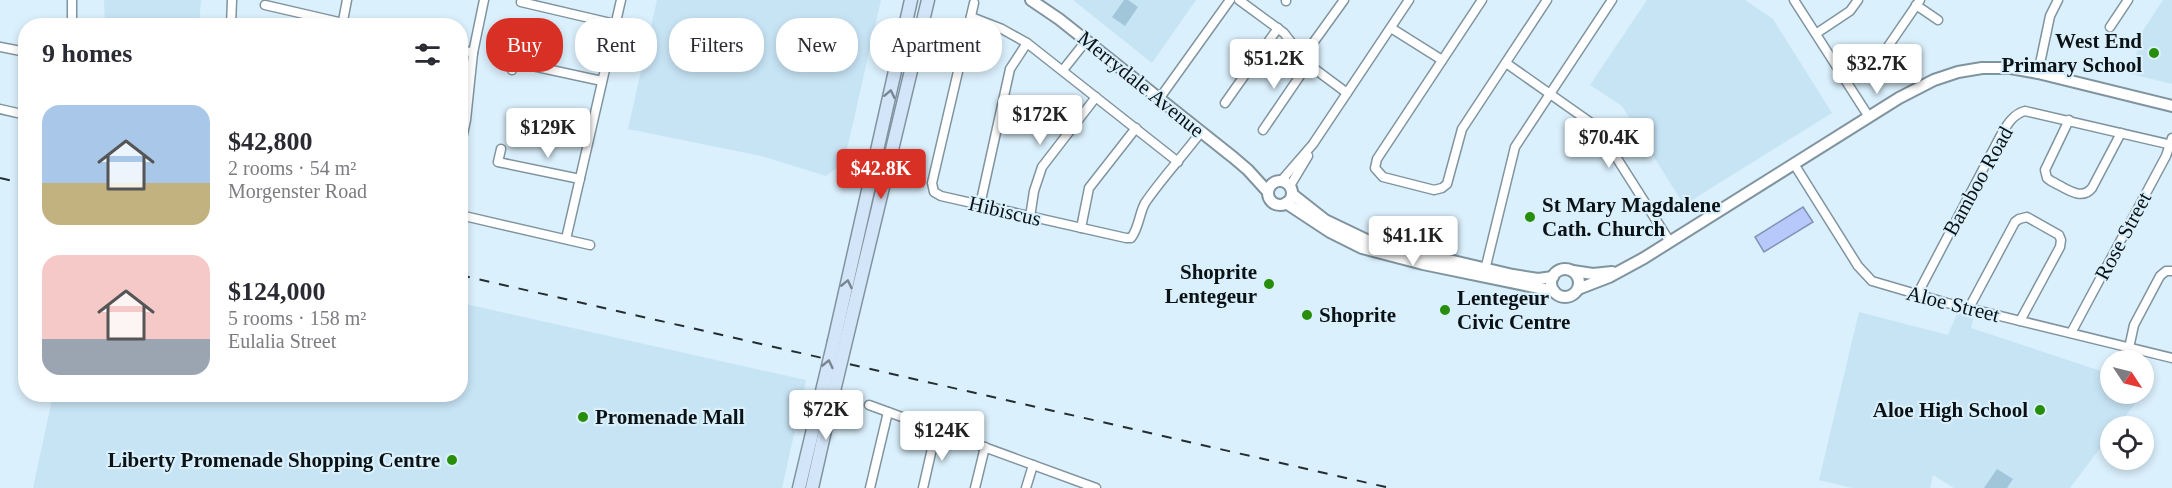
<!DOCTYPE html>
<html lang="en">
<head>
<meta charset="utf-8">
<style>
  body { margin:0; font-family:Georgia,serif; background:#f2f2f3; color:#2b2b33; height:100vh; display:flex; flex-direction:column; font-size:22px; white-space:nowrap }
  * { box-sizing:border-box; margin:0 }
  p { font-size:20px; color:#7c7c81 }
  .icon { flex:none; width:33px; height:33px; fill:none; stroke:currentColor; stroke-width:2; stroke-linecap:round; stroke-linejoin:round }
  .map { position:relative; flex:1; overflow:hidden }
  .panel { position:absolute; left:18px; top:18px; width:450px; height:384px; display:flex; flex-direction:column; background:#fff; border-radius:24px; box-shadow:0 3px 9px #0003 }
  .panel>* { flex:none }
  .banner { position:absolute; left:486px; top:18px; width:570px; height:54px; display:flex; gap:12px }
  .needle { width:39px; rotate:125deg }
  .controls { position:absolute; left:2100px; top:350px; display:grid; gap:12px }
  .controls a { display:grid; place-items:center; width:54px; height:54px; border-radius:50%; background:#fff; box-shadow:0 3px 9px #0003; font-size:30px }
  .price { position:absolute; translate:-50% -51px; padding:0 14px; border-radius:6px; background:#fff; color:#222; font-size:20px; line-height:39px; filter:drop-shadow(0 2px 3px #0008) }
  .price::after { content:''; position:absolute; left:50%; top:36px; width:18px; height:14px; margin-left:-9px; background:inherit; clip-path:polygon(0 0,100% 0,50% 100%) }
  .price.on { background:#d93025; color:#fff }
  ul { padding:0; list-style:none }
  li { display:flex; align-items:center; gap:18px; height:150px; padding:0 24px }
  li span { display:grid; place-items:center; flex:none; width:168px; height:120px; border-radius:18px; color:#555 }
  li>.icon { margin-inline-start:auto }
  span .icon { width:72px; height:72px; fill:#fffc; stroke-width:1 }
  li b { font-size:26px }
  h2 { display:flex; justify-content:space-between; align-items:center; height:72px; padding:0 24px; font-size:26px }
  .pill { padding:0 21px; border-radius:24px; background:#fff; box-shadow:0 3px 9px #0003; font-size:21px; line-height:54px }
  .pill.on { background:#d93025; color:#fff }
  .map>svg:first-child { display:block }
  .built { fill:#c7e4f5 }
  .green { fill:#a1c6da }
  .water { fill:#b7c9fb; stroke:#8392b6; stroke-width:1.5 }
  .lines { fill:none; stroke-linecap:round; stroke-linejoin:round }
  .minor-casing { stroke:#80949f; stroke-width:11 }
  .tertiary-casing { stroke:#80949f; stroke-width:14 }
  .secondary-casing { stroke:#80949f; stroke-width:15 }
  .minor { stroke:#fff; stroke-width:8 }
  .tertiary { stroke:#fff; stroke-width:10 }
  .secondary { stroke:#d3e5f8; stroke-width:12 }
  .rail { stroke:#242d32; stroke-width:2; stroke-dasharray:10 10; stroke-linecap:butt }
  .secondary-bridge-casing { stroke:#80949f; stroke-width:15; stroke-linecap:butt }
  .secondary-bridge { stroke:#d3e5f8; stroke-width:12 }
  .oneway { stroke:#798692 }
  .poi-dot { fill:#278e0b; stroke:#daf0fc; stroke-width:2 }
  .labels { text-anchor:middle; stroke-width:4.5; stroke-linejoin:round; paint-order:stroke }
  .poi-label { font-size:21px; font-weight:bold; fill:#0b1216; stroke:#daf0fc; text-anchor:end }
  .street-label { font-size:21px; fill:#0b1216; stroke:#daf0fc }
</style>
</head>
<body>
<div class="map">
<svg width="2172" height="488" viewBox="0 0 2172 488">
  <rect width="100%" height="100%" fill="#daf0fc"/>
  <g class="built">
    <polygon points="104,0 201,0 199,25 105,25"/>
    <polygon points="657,0 881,0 844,162 826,176 761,156 628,129"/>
    <polygon points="1073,0 1196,0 1152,63"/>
    <polygon points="1647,0 1745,0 1773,19 1832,113 1684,205 1622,106 1590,85"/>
    <polygon points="2163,0 2172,0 2172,84 2131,74 2142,32"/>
    <polygon points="461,303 806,380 782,488 33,488 53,395 460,394"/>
    <polygon points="1859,312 1948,335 1957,314 1974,315 1971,328 2110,374 2110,393 2143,393 2118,426 2110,426 2110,435 2070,488 1954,488 1933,475 1930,488 1852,488 1819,480"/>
  </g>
  <g class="green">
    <polygon points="1124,0 1128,0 1138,7 1125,26 1112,17"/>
    <polygon points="1997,469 2013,479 2007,488 1984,488"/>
  </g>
  <polygon class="water" points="1803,207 1813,222 1764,252 1755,237"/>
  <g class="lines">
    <g class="minor-casing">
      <g id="minor">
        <polyline points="1239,0 1284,33 1308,64 1347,93"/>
        <polyline points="1482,0 1377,159 1375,168 1383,177 1434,190 1442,188 1447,184 1462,129 1547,0"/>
        <polyline points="1794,0 1869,117"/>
        <polyline points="1286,1 1286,0"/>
        <polyline points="521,2 615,24"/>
        <path d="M974,3L932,183L934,192L941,196L1126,238H1131C1139,228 1139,214 1145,203C1162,178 1183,156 1201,132"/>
        <polyline points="265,5 343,23"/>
        <polyline points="1916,5 1938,20"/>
        <polyline points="971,17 1002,29 1027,43 1178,162"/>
        <polyline points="72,26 72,0"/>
        <polyline points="231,26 232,0"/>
        <polyline points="342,26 347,0"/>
        <polyline points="2110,27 2128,0"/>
        <polyline points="1391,28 1442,60"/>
        <polyline points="1817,33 1850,11 1858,0"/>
        <polyline points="0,47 26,52"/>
        <polyline points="460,49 473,53"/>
        <polyline points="1300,54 1313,43 1344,0"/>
        <polyline points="1506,63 1597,127 1670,242"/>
        <polyline points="512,70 514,62 602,81"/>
        <polyline points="1063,70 1086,41"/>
        <polyline points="2038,73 2050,16 2058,0"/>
        <polyline points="1843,76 1887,48 1920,0"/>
        <polyline points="1159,99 1230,0"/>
        <polyline points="1225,103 1278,28"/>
        <polyline points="0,109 26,115"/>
        <path d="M2069,120L2045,170L2047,178L2051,181C2064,187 2081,202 2092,188L2121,133"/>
        <polyline points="1263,130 1308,64"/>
        <polyline points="460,148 466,120 473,53 484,0"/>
        <polyline points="501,149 498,162 580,179"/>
        <polyline points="1794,164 1858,266 1872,281 1947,303 2172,358"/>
        <polyline points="1281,181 1313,144 1409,0"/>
        <polyline points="1290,186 1308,156"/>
        <polyline points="980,205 1010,69 1027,43"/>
        <polyline points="460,215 590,245"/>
        <polyline points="1030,217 1034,191 1042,167 1096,97"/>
        <polyline points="1081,228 1089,188 1136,128"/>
        <polyline points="566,239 621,0"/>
        <polyline points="1485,270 1515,147 1612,0"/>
        <path d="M1917,295L2001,135C2007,125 2013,114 2025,111L2172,145"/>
        <polyline points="1969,308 2015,222 2019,219 2027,217 2059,235 2061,240 2060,247 2020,321"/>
        <polyline points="2071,333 2166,156 2172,138"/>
        <polyline points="2129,348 2134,325 2160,276 2166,271 2172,271"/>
        <polyline points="869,405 1096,488"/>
        <polyline points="870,488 888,412"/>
        <polyline points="923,488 936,431"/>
        <polyline points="975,488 985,447"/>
        <polyline points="1026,488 1033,465"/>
      </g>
    </g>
    <g class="tertiary-casing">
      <g id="tertiary">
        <polyline points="1031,0 1059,19 1234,158 1248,170 1268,192"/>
        <circle cx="1280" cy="193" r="12"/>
        <polyline points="1292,194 1325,220 1371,242 1513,275 1538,279 1553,277"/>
        <polyline points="1286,203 1330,232 1362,248 1423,264 1554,291"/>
        <circle cx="1565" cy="283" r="14"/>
        <polyline points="1573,271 1593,274 1612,272"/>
        <polyline points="1578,289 1609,277 1644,258 1899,98 1934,80 1958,72 1982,68 2011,68 2038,73 2172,106"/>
      </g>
    </g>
    <g class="secondary-casing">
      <g id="secondary">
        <polyline points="834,341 911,0"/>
        <polyline points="845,345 928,0"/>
        <polyline points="799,488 823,387"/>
        <polyline points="812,488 834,391"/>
      </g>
    </g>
    <use href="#minor" class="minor"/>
    <use href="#tertiary" class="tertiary"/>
    <use href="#secondary" class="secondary"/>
    <g class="rail">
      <polyline points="0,178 26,184"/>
      <polyline points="460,275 1390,488"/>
    </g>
    <g class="secondary-bridge-casing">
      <g id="secondary-bridge">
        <polyline points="823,387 834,341"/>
        <polyline points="834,391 845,345"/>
      </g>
    </g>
    <use href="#secondary-bridge" class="secondary-bridge"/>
  </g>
  <defs><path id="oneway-chevron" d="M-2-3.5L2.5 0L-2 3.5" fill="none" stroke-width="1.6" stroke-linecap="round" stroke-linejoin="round" transform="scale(1.5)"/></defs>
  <g class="oneway">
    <use href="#oneway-chevron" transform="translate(890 94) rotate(-78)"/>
    <use href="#oneway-chevron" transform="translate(847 284) rotate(-77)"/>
    <use href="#oneway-chevron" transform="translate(828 364) rotate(-77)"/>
  </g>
  <g class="poi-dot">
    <circle cx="2154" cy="53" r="6"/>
    <circle cx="1530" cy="217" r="6"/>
    <circle cx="1269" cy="284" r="6"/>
    <circle cx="1445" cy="310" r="6"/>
    <circle cx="1307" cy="315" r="6"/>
    <circle cx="2040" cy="410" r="6"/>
    <circle cx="583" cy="417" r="6"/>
    <circle cx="452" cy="460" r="6"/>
  </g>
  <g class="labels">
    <g class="poi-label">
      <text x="2142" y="48">West End<tspan x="2142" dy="24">Primary School</tspan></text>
      <text x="1542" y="212" text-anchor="start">St Mary Magdalene<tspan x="1542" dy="24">Cath. Church</tspan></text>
      <text x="1257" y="279">Shoprite<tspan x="1257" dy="24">Lentegeur</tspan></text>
      <text x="1457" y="305" text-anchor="start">Lentegeur<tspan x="1457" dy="24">Civic Centre</tspan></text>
      <text x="1319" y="322" text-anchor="start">Shoprite</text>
      <text x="2028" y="417">Aloe High School</text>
      <text x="595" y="424" text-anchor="start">Promenade Mall</text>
      <text x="440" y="467">Liberty Promenade Shopping Centre</text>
    </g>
    <g class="street-label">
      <text transform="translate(1141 84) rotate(39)" y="7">Merrydale Avenue</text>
      <text transform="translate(1978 181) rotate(-61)" y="7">Bamboo Road</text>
      <text transform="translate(1005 211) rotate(13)" y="7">Hibiscus</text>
      <text transform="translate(2123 236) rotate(-62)" y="7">Rose Street</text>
      <text transform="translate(1953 304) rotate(14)" y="7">Aloe Street</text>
    </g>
  </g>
</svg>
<div class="controls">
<a><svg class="needle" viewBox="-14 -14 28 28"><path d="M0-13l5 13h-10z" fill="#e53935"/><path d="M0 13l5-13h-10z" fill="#7c7c81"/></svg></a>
<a><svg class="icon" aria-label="locate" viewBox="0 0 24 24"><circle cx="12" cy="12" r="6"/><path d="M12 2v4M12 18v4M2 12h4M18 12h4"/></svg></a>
</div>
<b class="price" style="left:1274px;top:90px">$51.2K</b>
<b class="price" style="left:1877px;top:95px">$32.7K</b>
<b class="price" style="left:1040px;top:146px">$172K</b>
<b class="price" style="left:548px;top:159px">$129K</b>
<b class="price" style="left:1609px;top:169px">$70.4K</b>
<b class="price on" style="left:881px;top:200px">$42.8K</b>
<b class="price" style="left:1413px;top:267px">$41.1K</b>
<b class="price" style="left:826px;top:441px">$72K</b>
<b class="price" style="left:942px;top:462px">$124K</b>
<div class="banner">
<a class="pill on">Buy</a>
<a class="pill">Rent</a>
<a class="pill">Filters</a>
<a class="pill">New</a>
<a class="pill">Apartment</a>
</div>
<section class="panel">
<h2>9 homes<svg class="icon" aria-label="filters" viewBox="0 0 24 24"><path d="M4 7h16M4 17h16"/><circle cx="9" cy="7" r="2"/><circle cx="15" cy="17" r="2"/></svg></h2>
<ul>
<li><span style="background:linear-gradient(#a9c7e8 65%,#c2b280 0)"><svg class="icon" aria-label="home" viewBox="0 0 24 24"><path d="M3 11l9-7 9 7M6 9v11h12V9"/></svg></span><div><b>$42,800</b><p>2 rooms · 54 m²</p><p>Morgenster Road</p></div></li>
<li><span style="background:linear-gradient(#f6c9c9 70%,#9aa5b1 0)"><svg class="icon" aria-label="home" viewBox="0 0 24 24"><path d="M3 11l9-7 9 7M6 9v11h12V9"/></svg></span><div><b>$124,000</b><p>5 rooms · 158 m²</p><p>Eulalia Street</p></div></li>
</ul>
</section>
</div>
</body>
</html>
